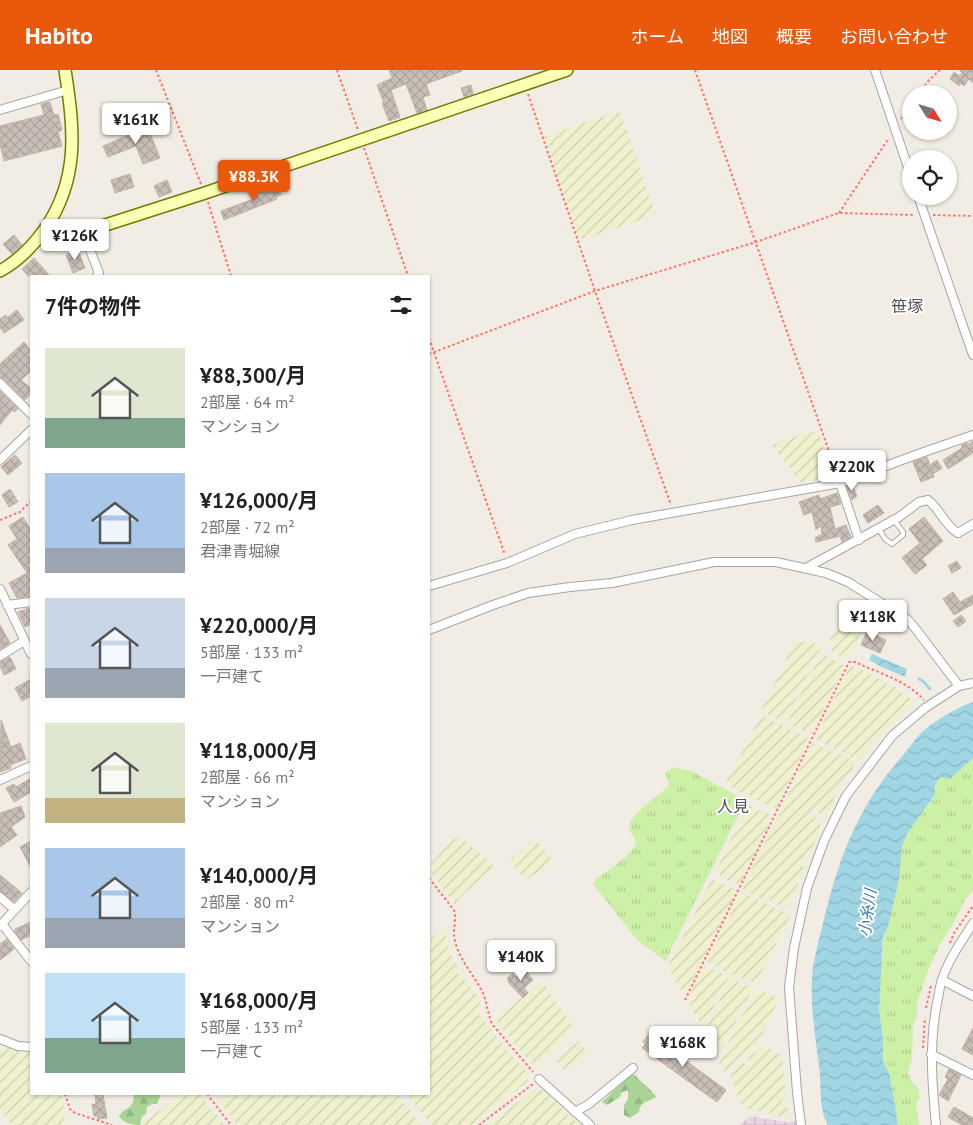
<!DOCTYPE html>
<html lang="ja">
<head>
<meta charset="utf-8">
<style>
  body { margin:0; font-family:"PT Sans","Noto Sans JP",sans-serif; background:#f6f6f6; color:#222; height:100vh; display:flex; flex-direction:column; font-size:19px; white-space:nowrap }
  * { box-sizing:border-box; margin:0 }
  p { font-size:16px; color:#767676 }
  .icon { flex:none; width:28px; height:28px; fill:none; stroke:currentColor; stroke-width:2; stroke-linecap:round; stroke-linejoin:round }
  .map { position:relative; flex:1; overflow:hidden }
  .sheet { position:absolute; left:30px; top:205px; width:400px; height:820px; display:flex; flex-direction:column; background:#fff; border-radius:0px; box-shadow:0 1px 4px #0004 }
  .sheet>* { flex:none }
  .needle { width:32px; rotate:127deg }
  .fabs { position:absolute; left:902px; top:15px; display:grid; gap:10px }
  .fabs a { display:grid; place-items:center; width:55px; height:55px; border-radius:50%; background:#fff; box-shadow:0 1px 4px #0004; font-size:25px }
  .price { position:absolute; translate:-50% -42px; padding:0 11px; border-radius:5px; background:#fff; color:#222; font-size:16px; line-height:32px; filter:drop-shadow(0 1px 2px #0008) }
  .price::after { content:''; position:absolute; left:50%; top:30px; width:15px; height:11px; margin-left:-8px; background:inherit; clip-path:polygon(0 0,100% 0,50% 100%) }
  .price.on { background:#ea580c; color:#fff }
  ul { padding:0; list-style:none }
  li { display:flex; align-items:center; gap:15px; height:125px; padding:0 15px }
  li span { display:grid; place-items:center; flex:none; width:140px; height:100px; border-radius:0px; color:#555 }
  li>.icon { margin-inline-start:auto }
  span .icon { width:60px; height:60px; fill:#fffc; stroke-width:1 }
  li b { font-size:21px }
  h2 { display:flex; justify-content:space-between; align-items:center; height:60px; padding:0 15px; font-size:21px }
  header { display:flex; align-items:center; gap:30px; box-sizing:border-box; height:70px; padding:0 25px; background:#ea580c; color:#fff }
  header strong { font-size:24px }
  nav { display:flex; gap:28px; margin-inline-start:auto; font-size:18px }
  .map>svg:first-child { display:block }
  .industrial { fill:url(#industrial-grid) }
  .farmland { fill:url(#farmland-furrows) }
  .grass { fill:url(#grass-tufts) }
  .forest { fill:url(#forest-firs) }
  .water { fill:url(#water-waves) }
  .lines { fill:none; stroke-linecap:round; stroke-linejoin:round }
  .stream { stroke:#a0d5e3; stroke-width:3 }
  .building { fill:url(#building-cross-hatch); stroke:#c4b2a5 }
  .lane-casing { stroke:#a6a6a6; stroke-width:6 }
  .street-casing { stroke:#a6a6a6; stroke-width:10 }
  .secondary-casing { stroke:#717c00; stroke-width:14 }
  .path { stroke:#ff7367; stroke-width:2; stroke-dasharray:2.5 2.5; stroke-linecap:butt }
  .lane { stroke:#fff; stroke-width:4 }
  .street { stroke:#fff; stroke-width:8 }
  .secondary { stroke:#fdffb4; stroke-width:11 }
  .labels { text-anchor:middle; stroke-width:4; stroke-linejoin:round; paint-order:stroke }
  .neighbourhood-label { font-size:16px; fill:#525252; stroke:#fff }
  .water-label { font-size:16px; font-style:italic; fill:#3f7ab1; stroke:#fff }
</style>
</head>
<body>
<header>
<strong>Habito</strong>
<nav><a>ホーム</a><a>地図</a><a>概要</a><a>お問い合わせ</a></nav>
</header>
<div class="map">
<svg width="973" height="1055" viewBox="0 0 973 1055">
  <defs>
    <pattern id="industrial-grid" width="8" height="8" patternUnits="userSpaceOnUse" patternTransform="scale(1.25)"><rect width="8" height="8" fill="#ead5e7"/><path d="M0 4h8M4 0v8" fill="none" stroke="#c8b6c6"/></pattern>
    <pattern id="farmland-furrows" width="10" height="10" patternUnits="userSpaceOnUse" patternTransform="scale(1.25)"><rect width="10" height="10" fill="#eff1ce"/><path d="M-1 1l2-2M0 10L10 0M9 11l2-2" fill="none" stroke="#ccceb0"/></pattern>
    <pattern id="grass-tufts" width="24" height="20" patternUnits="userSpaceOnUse" patternTransform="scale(1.25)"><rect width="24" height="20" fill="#ccf0a5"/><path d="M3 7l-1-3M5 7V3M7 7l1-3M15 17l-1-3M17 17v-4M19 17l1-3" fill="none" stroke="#afcd8e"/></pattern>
    <pattern id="forest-firs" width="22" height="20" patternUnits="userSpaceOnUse" patternTransform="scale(1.25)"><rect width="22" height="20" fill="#a9d495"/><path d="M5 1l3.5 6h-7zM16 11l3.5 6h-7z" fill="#91b680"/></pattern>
    <pattern id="water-waves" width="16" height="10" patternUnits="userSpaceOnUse" patternTransform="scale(1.25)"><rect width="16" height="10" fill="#a0d5e3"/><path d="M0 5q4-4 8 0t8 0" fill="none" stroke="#89b6c2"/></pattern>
    <pattern id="building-cross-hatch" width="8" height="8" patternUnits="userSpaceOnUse" patternTransform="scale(1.25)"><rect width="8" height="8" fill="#c9beb7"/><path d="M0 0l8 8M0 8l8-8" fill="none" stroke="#aca39d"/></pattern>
  </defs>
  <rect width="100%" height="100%" fill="#f1ece4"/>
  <polygon class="industrial" points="750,1046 786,1052 798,1051 798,1055 740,1055"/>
  <g class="farmland">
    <polygon points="617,41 621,45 626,58 655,143 648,147 584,169 578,167 544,67"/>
    <polygon points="811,361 814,363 817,362 819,365 833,405 832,408 801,413 772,375"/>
    <polygon points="846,539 867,550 855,576 847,589 831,582 834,573 830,570"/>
    <polygon points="795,570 819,574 821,577 787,648 785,651 781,651 761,641"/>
    <polygon points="824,584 845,596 811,664 789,655 787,652 820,585"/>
    <polygon points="850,596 854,596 896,618 913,630 911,635 881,666 878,667 859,691 815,669"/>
    <polygon points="761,646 782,654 785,657 809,668 778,736 773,738 751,727 752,725 747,725 726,715 726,712"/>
    <polygon points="813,673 837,683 838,686 840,684 854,691 854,696 839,717 826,749 817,742 815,736 810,744 821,750 821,753 809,788 801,791 804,799 790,835 786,837 777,835 769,829 767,831 742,819 777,748 779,747 778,745"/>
    <polygon points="750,736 769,744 772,747 740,813 737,814 725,809 715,802 747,737"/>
    <polygon points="461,767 493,795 492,800 463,824 455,835 432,804 430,795 452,769"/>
    <polygon points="534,771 537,771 549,785 553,792 528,809 522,805 510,792 511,789"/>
    <polygon points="712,809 735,819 736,823 687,921 684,923 682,922 671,903 669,899 669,894"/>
    <polygon points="741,822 788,844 789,848 756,913 730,904 707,892"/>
    <polygon points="445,858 448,862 446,865 448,880 459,898 457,904 463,907 480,930 480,936 478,943 504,976 503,979 509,982 528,1004 528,1011 472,1055 431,1055 407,1024 429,1024 429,870"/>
    <polygon points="705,895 729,907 703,958 687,930"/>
    <polygon points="731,907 753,918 722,979 706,959"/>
    <polygon points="540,913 544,913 553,928 572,954 571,962 555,980 542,989 537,998 518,979 495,949"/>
    <polygon points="757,919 776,928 778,931 756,977 731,995 726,1003 719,997 719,990"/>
    <polygon points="579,971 586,979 586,984 564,1000 555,990"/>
    <polygon points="10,977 31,980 31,1024 61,1024 64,1037 66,1041 63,1051 68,1055 13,1055 0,1043 0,980"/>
    <polygon points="764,977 769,978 782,987 786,1025 784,1029 781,1030 790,1041 791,1047 789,1048 746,1038 740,1032 730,1004 736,994 743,993 746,994 749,987 761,978"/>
    <polygon points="534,1020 546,1021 571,1048 580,1055 487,1055"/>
    <polygon points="182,1024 200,1024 209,1036 207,1038 213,1040 225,1055 141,1055 143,1052"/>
    <polygon points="228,1024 397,1024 421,1055 237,1055 219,1031"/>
  </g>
  <g class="grass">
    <polygon points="973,688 973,820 965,830 955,850 939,876 927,903 918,930 916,950 913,954 912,988 908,1003 911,1011 917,1016 920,1028 916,1034 919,1055 898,1055 890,1006 883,991 883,968 879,939 880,900 883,883 883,866 888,857 899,810 902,776 907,764 935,724 935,715 940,707"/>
    <path d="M674,697L691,701L743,729L745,732L668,886L666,891L638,871L593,814L595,810L622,790L631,781L637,773C634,768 628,759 630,754C632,743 659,725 668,717L669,712L665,703Z"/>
  </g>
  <g class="forest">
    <path d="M630,1005H635C641,1013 652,1019 656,1027C648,1033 640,1030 639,1042L630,1048L624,1045V1035L628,1029V1020L621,1023L620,1027L607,1035L602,1032Z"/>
    <path d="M133,1024H161L157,1034H152L147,1037L146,1044L142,1046L140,1055C132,1055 123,1053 119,1046C125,1037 136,1038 133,1024Z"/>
  </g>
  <g class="water">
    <polygon points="872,584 907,599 905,607 880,596 869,590"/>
    <path d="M973,632V688L950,709L940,707L935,715V724L907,764L902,776L899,810L888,857L883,866L879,939L883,968V991L890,1006L898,1055H828C818,1037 822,1015 819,995C815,963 809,930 813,897C816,880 821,862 825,845C841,781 860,734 904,684C910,677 915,669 921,663C932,652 958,637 973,632Z"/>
  </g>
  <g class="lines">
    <polyline class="stream" points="919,609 924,612 930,619"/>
  </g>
  <g class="building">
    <polygon points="389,0 462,0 462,1 426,14 430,25 423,27 427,40 417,43 406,14 391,20 400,47 389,51 382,33 384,33 377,15 392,8"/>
    <polygon points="959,0 973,0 973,13 969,9 964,16 961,13 959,16 950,9 954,2 960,6 962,3"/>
    <polygon points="471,15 473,24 464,27 461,18"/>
    <polygon points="50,32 54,45 58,44 62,60 58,62 62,76 4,91 0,74 0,56 44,45 41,34"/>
    <polygon points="146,53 160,88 143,94 136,76 108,87 103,76 135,62 133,58"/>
    <polygon points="130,104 134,117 115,123 111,110"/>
    <polygon points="167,110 172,122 159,127 154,116"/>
    <polygon points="271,113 273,118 278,116 281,125 276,127 277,129 224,150 221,141 256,128 254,124 263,121 262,117"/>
    <polygon points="14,165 22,175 12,184 3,174"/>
    <polygon points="78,180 85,198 73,203 66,185"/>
    <polygon points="34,188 50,206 28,206 22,199"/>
    <polygon points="17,240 24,250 4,263 0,257 0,249 6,245 7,248"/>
    <polygon points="24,272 31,281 31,301 21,310 31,318 31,323 25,330 4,309 0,308 0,294"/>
    <polygon points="0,321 18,339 14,342 12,340 0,355"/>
    <polygon points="973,371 973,383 948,399 943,390 962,378 961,376 962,375 968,373 969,374"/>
    <polygon points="15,385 22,393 8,405 1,397"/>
    <polygon points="927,387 930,395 937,390 942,398 933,404 934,407 921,412 913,392"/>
    <polygon points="852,415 857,426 852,430 847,416"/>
    <polygon points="10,419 18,432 9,437 2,425"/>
    <polygon points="837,423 841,434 830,437 835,459 846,455 851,467 842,472 840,466 816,472 815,468 822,464 821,456 816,460 812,442 804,445 799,432 819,425 820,429"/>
    <polygon points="878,435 884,443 868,453 863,445"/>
    <polygon points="23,447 31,460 31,526 17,528 9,513 27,503 8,475 17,469 9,456"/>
    <polygon points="924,447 943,471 922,489 927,495 915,504 902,488 920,473 909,459"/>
    <polygon points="957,491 961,498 952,503 948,496"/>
    <polygon points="953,522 960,532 973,525 973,534 954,545 943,529"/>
    <polygon points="29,538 31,542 31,554 25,557 18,542"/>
    <polygon points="961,545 966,551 958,557 953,551"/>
    <polygon points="0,555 10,573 0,579"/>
    <polygon points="867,561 886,570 880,583 861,575"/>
    <polygon points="10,587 16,599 4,605 0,596 0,592"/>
    <polygon points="31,609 31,626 22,631 15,618"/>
    <polygon points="1,650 11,677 20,673 26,689 10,695 11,698 0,702"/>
    <polygon points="31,708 31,722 14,732 6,718 14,714 16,717"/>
    <polygon points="21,736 25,747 11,757 17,765 0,777 0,743"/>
    <polygon points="31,771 31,798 20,777"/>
    <polygon points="0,805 22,823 14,832 0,821"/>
    <polygon points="31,852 31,865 21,870 15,862 15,859"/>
    <polygon points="7,869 14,879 0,890 0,874"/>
    <polygon points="525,899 533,910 524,918 528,923 523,928 508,912 509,911 507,908 513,904 515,907"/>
    <polygon points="973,958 973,985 962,979"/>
    <polygon points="649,964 726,1020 717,1032 642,978 646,973 643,972"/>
    <polygon points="949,999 961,1005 948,1031 939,1025 948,1009 945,1007"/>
    <polygon points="95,1025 103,1025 107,1048 98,1049 98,1046 94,1046 92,1034 96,1034"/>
    <polygon points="954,1037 973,1048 973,1055 962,1055 948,1047"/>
  </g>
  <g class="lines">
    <g class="lane-casing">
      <polyline id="lane" points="879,459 885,469 892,474 903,465 903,462 894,450"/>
    </g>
    <g class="street-casing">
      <g id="street">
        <polyline points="875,0 911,106"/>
        <polyline points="0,40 68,20"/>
        <polyline points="918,126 973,285"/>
        <polyline points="83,162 99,203 97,206"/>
        <polyline points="0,313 31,344"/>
        <polyline points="0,390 31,360"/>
        <polyline points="840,413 859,470"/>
        <path d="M806,498L899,447L919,432L928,430C940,439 945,456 958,463L973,454"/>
        <polyline points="429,516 507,493 575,464 632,450 840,413 921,383 973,365"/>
        <polyline points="0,519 31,584"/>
        <polyline points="7,535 31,532"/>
        <polyline points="429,560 493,535 528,523 570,517 612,513 714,492 776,492 826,503 848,512 907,549 915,558 959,616"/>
        <polyline points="0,586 24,571"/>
        <polyline points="0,710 31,696"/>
        <polyline points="0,827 14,839"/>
        <polyline points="2,854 31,891"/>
        <polyline points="0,856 31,822"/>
        <polyline points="942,910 973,926"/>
        <polyline points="0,969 18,976 31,977"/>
        <polyline points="931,984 973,1005"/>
        <polyline points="539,1009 590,1055"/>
        <polyline points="575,1042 589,1034 633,998"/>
        <polyline points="801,1055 797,1022 789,917 794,878 807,818 824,771 846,726 892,666 925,638 959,616 973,613"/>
        <path d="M936,1055C932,1014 929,974 937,933C939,926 939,918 942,910C948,890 962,871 973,853"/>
      </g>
    </g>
    <g class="secondary-casing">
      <g id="secondary">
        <polyline points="40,166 57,169 68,167 205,123 567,0"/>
        <path d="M0,201C18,191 33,176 45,159C80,108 74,58 65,0"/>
      </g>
    </g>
    <g class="path">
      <polyline points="156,0 201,114"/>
      <polyline points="337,0 358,60"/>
      <polyline points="695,0 837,404"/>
      <polyline points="528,24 595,221 671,435"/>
      <polyline points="919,24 929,10 940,0"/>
      <polyline points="901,49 911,35"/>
      <polyline points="364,78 408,206"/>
      <polyline points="208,132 231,206"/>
      <polyline points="839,143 889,68"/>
      <polyline points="933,145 973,146"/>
      <polyline points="429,268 505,485"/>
      <polyline points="429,284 595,221 756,172 839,143 915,145"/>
      <polyline points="0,450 20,442 31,431"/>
      <path d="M429,808L454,840C457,850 452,860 455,871C460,891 474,905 483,923C487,933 488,944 492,954L533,1002"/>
      <polyline points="950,873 954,863 973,836"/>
      <path d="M685,930L849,592H855C878,603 906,610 924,630"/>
      <polyline points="926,938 931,916"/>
      <polyline points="923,978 925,948"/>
      <polyline points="65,1024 70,1039 75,1043 112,1055"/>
      <polyline points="207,1024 231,1055"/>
      <polyline points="479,1055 533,1014"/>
    </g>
    <use href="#lane" class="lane"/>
    <use href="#street" class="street"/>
    <use href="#secondary" class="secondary"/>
  </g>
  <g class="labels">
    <g class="neighbourhood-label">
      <text x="907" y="242">笹塚</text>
      <text x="733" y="742">人見</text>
    </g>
    <g class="water-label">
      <text transform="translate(867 843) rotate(-82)" y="6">小糸川</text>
    </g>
  </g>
</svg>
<div class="fabs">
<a><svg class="needle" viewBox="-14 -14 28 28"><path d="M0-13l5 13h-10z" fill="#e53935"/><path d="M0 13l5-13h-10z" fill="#767676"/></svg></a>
<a><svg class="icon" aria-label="locate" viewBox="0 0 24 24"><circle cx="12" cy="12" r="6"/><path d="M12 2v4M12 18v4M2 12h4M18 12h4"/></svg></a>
</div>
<b class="price" style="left:136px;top:75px">¥161K</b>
<b class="price on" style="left:254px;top:132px">¥88.3K</b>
<b class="price" style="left:75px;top:191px">¥126K</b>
<b class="price" style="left:852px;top:422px">¥220K</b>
<b class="price" style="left:873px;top:572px">¥118K</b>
<b class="price" style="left:521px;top:912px">¥140K</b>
<b class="price" style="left:683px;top:998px">¥168K</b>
<section class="sheet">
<h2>7件の物件<svg class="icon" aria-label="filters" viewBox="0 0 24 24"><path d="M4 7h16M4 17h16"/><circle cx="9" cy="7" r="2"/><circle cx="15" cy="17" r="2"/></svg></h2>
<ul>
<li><span style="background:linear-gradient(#dfe7d0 70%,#7fa58c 0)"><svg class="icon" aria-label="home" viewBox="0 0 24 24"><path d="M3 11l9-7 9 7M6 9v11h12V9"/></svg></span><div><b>¥88,300/月</b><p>2部屋 · 64 m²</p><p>マンション</p></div></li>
<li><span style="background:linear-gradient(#a9c7e8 75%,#9aa5b1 0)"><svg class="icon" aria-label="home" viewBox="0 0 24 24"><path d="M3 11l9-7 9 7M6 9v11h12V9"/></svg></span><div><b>¥126,000/月</b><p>2部屋 · 72 m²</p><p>君津青堀線</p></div></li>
<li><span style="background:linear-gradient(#c9d6e8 70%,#9aa5b1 0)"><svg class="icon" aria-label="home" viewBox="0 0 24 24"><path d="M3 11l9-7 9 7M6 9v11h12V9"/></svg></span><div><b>¥220,000/月</b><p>5部屋 · 133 m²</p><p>一戸建て</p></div></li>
<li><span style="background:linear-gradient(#dfe7d0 75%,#c2b280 0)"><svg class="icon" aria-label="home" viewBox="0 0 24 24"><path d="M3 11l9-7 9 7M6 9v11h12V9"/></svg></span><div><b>¥118,000/月</b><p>2部屋 · 66 m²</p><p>マンション</p></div></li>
<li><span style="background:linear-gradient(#a9c7e8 70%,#9aa5b1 0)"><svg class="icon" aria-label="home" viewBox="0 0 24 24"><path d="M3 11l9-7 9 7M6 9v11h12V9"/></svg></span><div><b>¥140,000/月</b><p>2部屋 · 80 m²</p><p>マンション</p></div></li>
<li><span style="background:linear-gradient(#bfe0f5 65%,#7fa58c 0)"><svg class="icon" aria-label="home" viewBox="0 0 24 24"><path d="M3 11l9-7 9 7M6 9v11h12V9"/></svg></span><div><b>¥168,000/月</b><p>5部屋 · 133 m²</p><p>一戸建て</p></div></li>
</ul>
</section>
</div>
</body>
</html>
